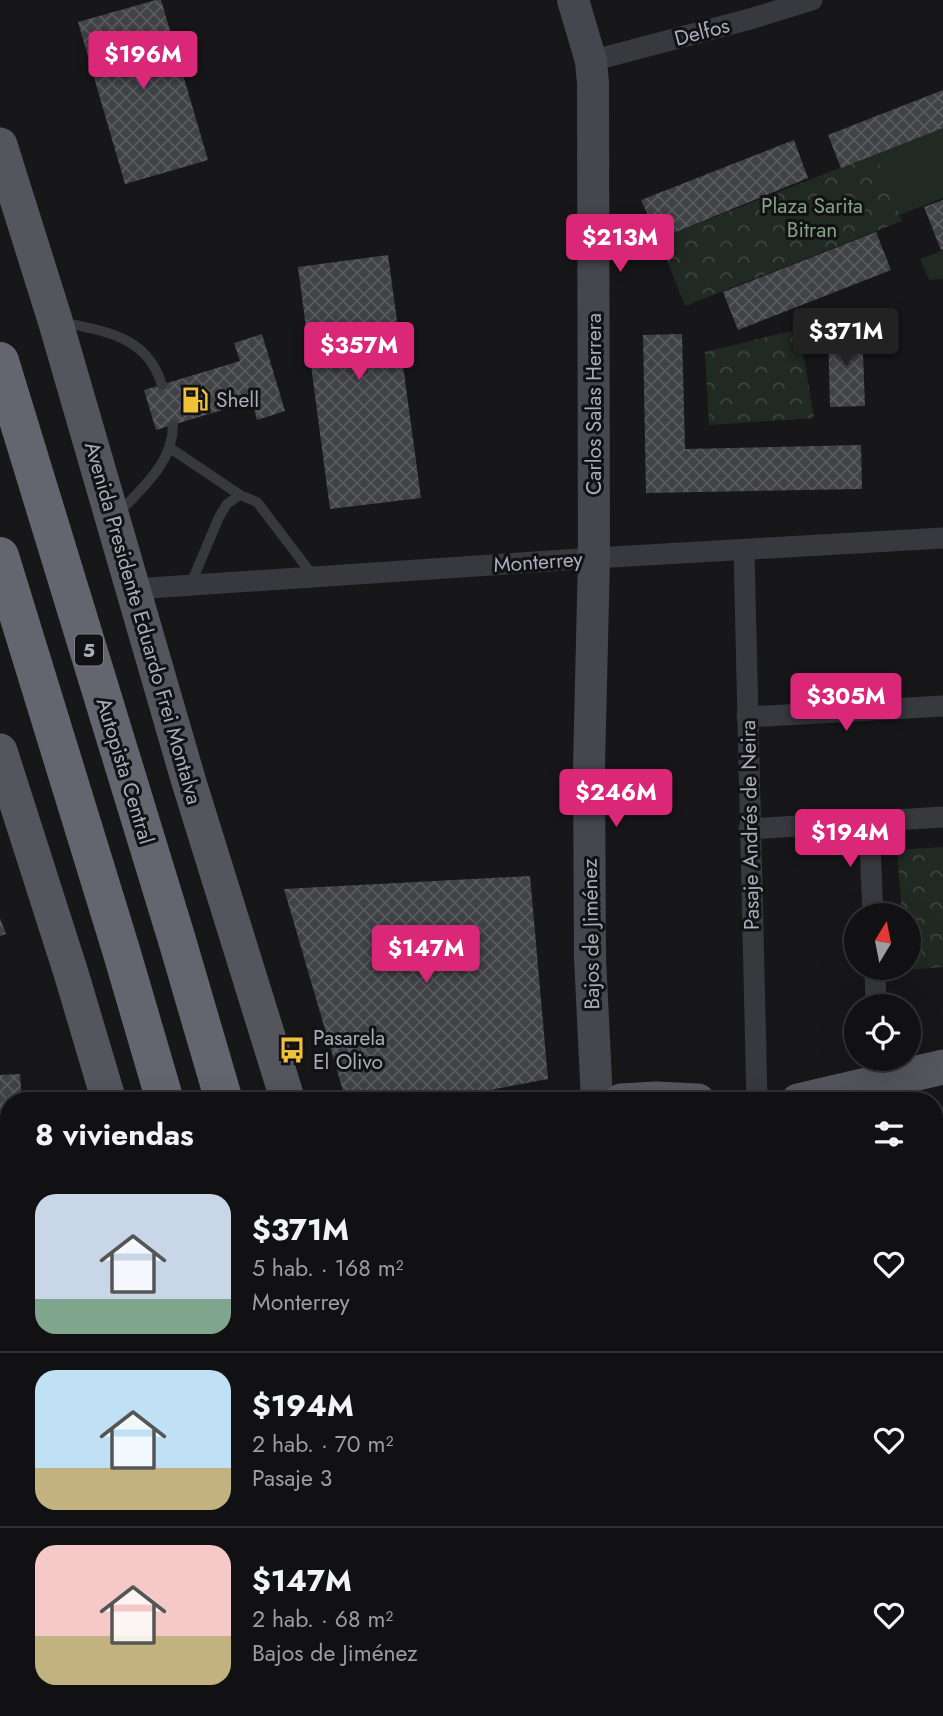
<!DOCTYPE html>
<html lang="es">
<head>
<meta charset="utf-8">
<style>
  body { margin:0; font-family:Jost,sans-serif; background:#1a1a1c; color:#f1f3f6; height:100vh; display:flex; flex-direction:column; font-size:26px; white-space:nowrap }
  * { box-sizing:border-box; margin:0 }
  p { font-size:23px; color:#9c9da0 }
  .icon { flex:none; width:38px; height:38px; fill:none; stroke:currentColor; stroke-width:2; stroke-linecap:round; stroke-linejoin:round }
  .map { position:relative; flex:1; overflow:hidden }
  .details { position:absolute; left:0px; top:1092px; width:943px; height:625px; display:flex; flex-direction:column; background:#111113; border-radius:28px 28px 0 0; box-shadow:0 7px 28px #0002,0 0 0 2px #303133 }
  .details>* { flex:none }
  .needle { width:46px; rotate:10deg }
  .fabs { position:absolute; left:844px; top:903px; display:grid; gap:14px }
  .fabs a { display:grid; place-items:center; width:77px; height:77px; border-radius:50%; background:#111113; box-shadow:0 7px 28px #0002,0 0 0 2px #303133; font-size:35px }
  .price { position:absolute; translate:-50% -60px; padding:0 16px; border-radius:7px; background:#db2777; color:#fff; font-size:23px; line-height:46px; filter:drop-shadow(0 2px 4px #0008) }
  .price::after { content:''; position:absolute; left:50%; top:42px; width:21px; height:16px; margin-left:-10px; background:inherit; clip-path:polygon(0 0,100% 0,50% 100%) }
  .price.on { background:#222; color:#fff }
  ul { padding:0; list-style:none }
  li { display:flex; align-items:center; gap:21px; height:175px; padding:0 35px }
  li+li { border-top:2px solid #303133 }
  li span { display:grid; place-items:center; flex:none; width:196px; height:140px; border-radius:21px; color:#555 }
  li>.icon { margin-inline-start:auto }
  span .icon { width:84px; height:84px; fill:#fffc; stroke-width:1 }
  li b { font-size:30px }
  h2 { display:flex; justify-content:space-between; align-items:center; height:84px; padding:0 35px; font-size:30px }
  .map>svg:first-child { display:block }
  .green { fill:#212923 }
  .park { fill:url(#park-crowns) }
  .building { fill:url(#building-cross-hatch) }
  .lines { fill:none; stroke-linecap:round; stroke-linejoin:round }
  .path { stroke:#3e3f45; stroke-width:4.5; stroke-dasharray:3.5 5; stroke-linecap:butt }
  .lane { stroke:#38393e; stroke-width:10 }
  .street { stroke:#38393e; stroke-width:21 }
  .secondary { stroke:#46474e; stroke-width:32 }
  .primary { stroke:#54555d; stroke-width:35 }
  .highway { stroke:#64666f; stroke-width:38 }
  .labels { text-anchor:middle; stroke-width:6; stroke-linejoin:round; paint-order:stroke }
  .shield { fill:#121214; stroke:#7c7e88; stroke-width:2 }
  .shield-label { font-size:19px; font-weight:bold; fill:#a9adb9 }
  .street-label { font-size:21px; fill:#a9adb9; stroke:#121214 }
  .park-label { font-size:21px; fill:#81a486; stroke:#121214 }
  .poi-label { font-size:21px; fill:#a9adb9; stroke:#121214; text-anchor:start }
</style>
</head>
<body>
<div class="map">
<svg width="943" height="1716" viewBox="0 0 943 1716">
  <defs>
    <pattern id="park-crowns" width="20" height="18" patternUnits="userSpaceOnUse" patternTransform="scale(1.75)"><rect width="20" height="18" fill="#212923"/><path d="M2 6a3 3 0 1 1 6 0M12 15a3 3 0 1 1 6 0" fill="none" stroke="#3e4541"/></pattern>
    <pattern id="building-cross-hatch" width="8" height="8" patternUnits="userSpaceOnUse" patternTransform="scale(1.75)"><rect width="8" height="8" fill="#414246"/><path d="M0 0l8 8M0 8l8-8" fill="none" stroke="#5a5b5f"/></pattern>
  </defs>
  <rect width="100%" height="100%" fill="#171719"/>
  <g class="green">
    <polygon points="943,128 943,198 899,215 875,154"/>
    <polygon points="943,250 943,279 929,280 920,259"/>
  </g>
  <g class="park">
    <polygon points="875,154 902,221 685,306 659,239"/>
    <polygon points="799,329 814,418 709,425 705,352"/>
    <polygon points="943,847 943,967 907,970 907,968 908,968 908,915 902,915 897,850"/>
    <polygon points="9,1304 9,1527 0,1527 0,1307"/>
  </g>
  <g class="building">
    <polygon points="156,0 161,0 208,160 125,184 78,22"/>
    <polygon points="943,90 943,128 841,168 828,135"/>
    <polygon points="794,140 808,178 659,239 641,200"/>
    <polygon points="943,200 943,249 941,250 924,207"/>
    <polygon points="876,232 891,270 738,330 723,292"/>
    <polygon points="388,255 421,498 330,509 298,267"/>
    <polygon points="862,329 865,406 830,407 828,330"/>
    <polygon points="262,334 285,411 257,420 252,401 156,430 144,390 240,361 234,343"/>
    <polygon points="682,334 685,449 861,445 862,489 646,493 643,335"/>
    <polygon points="530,876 548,1079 431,1101 346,1101 284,889"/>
    <polygon points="0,918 6,934 0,936"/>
    <polygon points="20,1074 22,1101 9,1101 9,1219 0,1219 0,1075"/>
    <polygon points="943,1143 943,1367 934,1369 934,1145"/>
    <polygon points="9,1661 9,1708 96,1708 98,1716 0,1716 0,1663"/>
  </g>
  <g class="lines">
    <polyline class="path" points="934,1110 943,1108"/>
    <g class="lane">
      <path d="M62,322C105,332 147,335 162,385"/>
      <polyline points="170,448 240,495 257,502 314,577"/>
      <path d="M117,515C141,488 173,464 173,425"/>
      <polyline points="190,586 219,517 227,504 240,495"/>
      <polyline points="934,1391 943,1390"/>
      <polyline points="676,1708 748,1716"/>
      <polyline points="161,1716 174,1713 191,1716"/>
      <polyline points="610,1716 618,1708"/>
    </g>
    <g class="street">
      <polyline points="591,61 750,19 812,0"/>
      <polyline points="744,550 757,1101"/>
      <polyline points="134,589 594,558 943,538"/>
      <polyline points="747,717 943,706"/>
      <polyline points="869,822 873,915"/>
      <polyline points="749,829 943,817"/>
      <polyline points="875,968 876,1006"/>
    </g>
    <g class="secondary">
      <polyline points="573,0 591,61 593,83 594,558 589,766 590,958 597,1101"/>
      <polyline points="790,1708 794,1716"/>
    </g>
    <g class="primary">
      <polyline points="0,145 55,320 188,779 288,1101"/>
      <polyline points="0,751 71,973 109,1101"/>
      <polyline points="621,1101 656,1099 698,1101"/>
      <polyline points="798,1101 943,1067"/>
      <polyline points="0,1293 9,1291"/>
      <polyline points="934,1449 943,1448"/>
      <polyline points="0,1569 9,1568"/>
      <polyline points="289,1708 291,1716"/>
      <polyline points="466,1708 468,1716"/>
    </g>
    <g class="highway">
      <polyline points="0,361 177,940 224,1101"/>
      <polyline points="0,556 121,950 165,1101"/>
      <polyline points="341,1708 344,1716"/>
      <polyline points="400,1708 403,1716"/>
    </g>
  </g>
  <defs>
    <g id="fuel-bare" transform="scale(2.1)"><path d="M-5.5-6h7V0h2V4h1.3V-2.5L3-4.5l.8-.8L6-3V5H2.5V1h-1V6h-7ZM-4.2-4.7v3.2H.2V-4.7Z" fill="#f1c237" stroke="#121214" stroke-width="2.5" paint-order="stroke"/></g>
    <g id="bus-bare" transform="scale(2.1)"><path d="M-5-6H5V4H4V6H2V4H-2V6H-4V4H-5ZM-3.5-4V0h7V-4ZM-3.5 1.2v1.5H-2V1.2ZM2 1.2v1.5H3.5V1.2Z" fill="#f1c237" stroke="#121214" stroke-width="2.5" paint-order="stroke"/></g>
  </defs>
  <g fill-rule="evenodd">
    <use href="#fuel-bare" x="195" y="400"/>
    <use href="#bus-bare" x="292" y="1050"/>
  </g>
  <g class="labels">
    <rect class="shield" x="75" y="634.5" width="28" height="31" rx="5"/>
    <g class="shield-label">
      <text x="89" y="657">5</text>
    </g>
    <g class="street-label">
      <text transform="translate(702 32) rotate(-15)" y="7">Delfos</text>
      <text transform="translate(594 404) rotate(-90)" y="7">Carlos Salas Herrera</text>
      <text transform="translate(538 562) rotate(-4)" y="7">Monterrey</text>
      <text transform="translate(143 623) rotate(74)" y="7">Avenida Presidente Eduardo Frei Montalva</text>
      <text transform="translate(125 771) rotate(73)" y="7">Autopista Central</text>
      <text transform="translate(750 825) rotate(-91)" y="7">Pasaje Andrés de Neira</text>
      <text transform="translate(591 934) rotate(-91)" y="7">Bajos de Jiménez</text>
    </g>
    <g class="park-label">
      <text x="812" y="213">Plaza Sarita<tspan x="812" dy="24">Bitran</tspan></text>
    </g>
    <g class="poi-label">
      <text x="216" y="407">Shell</text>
      <text x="313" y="1045">Pasarela<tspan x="313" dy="24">El Olivo</tspan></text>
    </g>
  </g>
</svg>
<div class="fabs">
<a><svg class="needle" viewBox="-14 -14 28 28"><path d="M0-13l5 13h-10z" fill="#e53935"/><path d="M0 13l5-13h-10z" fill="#9c9da0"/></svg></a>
<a><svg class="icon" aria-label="locate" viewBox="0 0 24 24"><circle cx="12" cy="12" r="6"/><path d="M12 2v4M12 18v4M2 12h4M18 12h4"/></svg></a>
</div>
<b class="price" style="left:143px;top:91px">$196M</b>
<b class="price" style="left:620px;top:274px">$213M</b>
<b class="price on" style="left:846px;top:368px">$371M</b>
<b class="price" style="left:359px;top:382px">$357M</b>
<b class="price" style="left:846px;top:733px">$305M</b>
<b class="price" style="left:616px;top:829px">$246M</b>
<b class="price" style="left:850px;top:869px">$194M</b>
<b class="price" style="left:426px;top:985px">$147M</b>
<section class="details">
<h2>8 viviendas<svg class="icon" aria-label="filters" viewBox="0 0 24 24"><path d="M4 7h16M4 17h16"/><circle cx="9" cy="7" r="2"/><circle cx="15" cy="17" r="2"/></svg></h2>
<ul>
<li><span style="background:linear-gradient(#c9d6e8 75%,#7fa58c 0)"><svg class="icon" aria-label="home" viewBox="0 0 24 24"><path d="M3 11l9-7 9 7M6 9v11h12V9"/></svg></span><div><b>$371M</b><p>5 hab. · 168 m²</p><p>Monterrey</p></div><svg class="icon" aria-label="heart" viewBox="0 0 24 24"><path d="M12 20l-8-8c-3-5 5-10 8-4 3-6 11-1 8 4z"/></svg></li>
<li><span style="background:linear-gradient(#bfe0f5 70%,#c2b280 0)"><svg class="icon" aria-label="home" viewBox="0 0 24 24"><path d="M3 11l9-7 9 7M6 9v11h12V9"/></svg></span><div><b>$194M</b><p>2 hab. · 70 m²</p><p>Pasaje 3</p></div><svg class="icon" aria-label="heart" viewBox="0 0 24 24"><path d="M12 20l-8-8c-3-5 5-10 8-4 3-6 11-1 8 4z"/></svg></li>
<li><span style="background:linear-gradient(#f6c9c9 65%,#c2b280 0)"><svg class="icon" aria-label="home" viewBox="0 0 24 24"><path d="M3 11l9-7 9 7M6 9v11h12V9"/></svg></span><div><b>$147M</b><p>2 hab. · 68 m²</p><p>Bajos de Jiménez</p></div><svg class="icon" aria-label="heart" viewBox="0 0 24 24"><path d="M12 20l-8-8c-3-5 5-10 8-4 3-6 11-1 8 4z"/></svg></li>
</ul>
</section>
</div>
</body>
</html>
